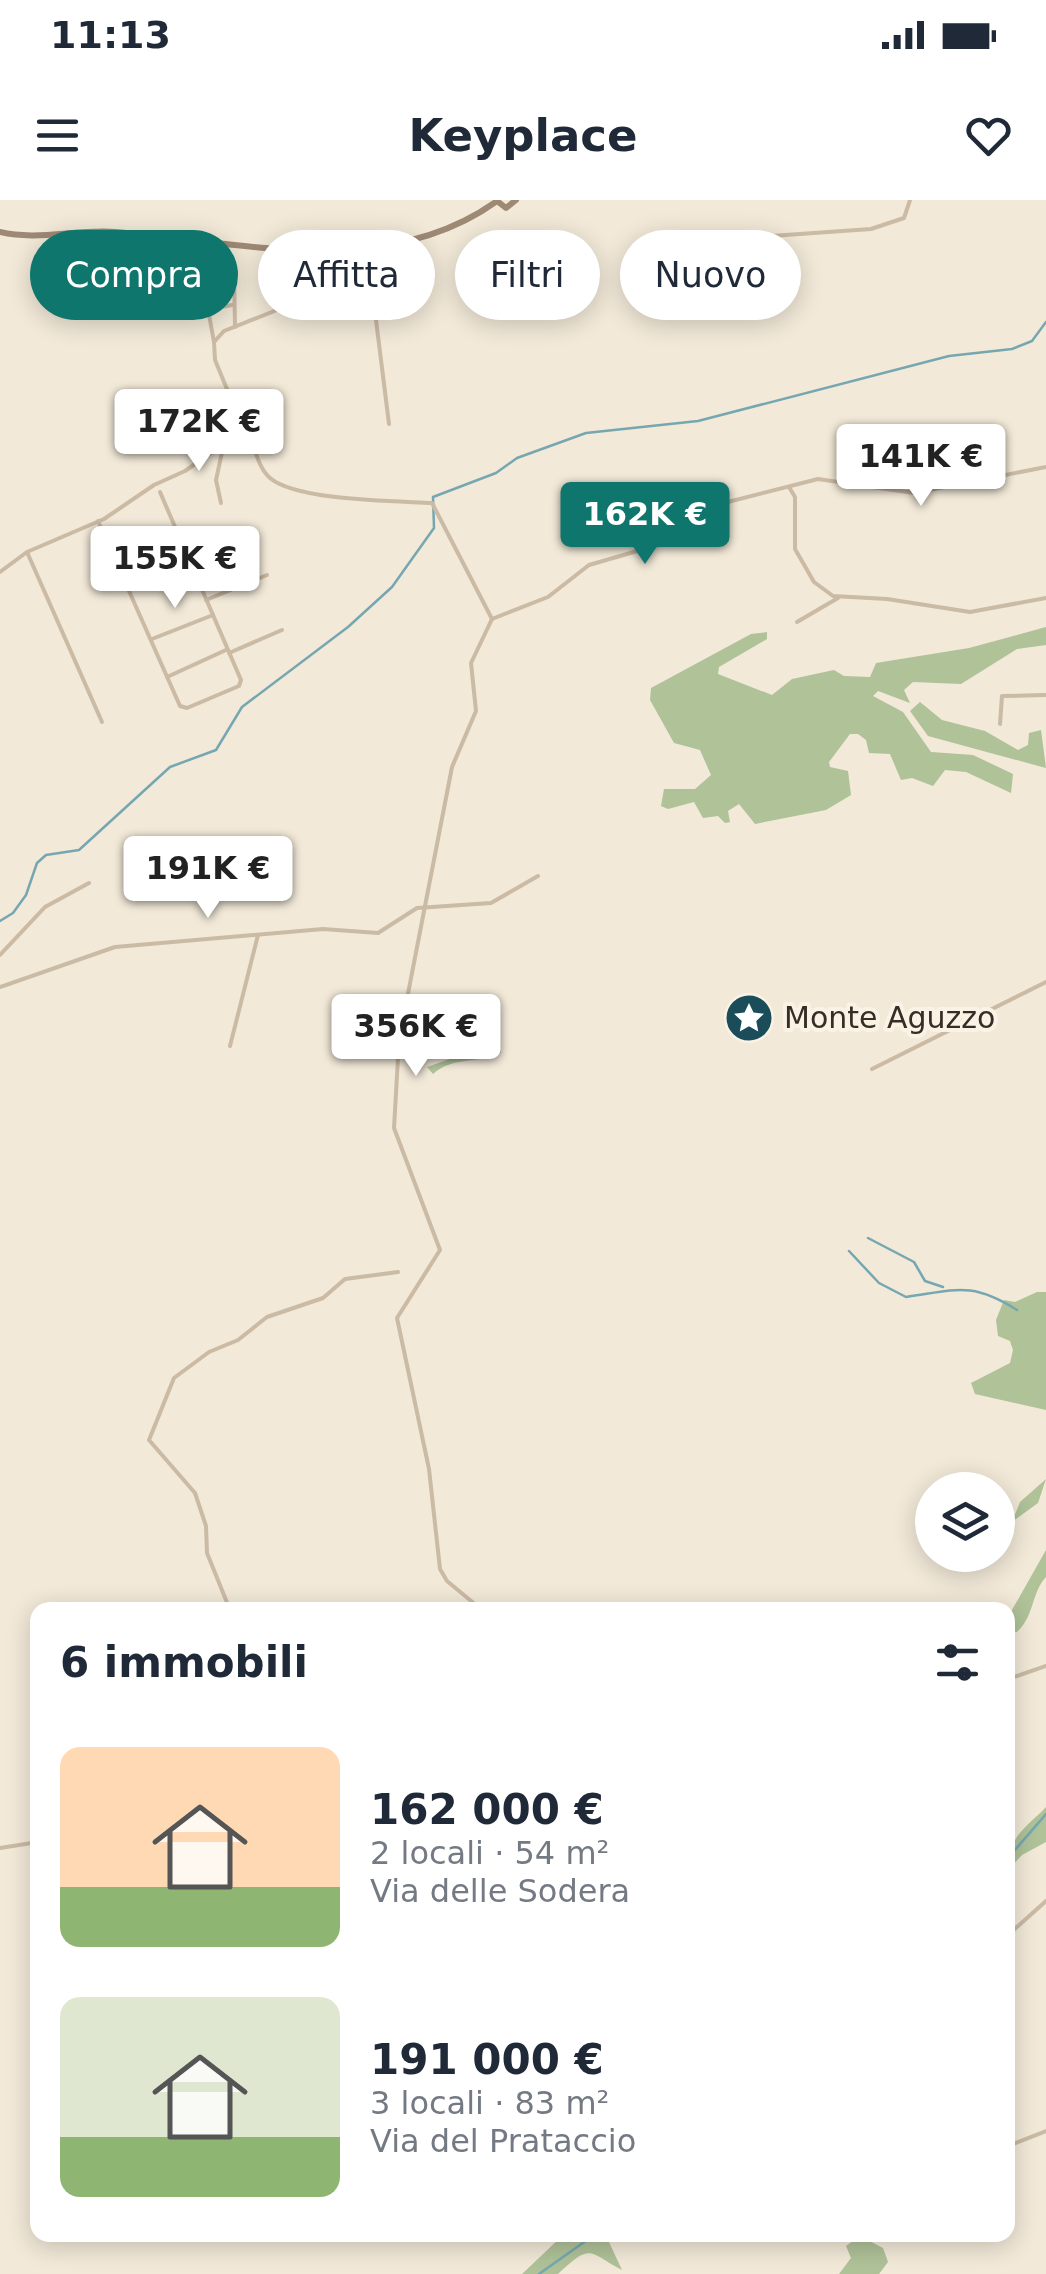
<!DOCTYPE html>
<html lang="it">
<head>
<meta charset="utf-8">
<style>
  body { margin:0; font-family:"DejaVu Sans",sans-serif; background:#f6f6f7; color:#1f2937; height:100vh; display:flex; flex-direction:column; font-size:38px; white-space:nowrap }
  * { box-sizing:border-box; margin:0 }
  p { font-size:32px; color:#747a83 }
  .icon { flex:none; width:55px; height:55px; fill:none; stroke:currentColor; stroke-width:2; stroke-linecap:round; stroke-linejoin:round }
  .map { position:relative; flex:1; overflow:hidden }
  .details { position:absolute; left:30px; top:1402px; width:985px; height:640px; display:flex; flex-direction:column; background:#fff; border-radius:20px; box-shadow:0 5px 25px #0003 }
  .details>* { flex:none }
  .banner { position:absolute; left:30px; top:30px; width:988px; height:90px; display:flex; gap:20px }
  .tools { position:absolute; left:915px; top:1272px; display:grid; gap:20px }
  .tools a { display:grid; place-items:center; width:100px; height:100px; border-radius:50%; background:#fff; box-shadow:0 5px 25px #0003; font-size:50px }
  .price { position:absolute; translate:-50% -85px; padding:0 22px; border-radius:10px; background:#fff; color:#222; font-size:32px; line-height:65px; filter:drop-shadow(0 2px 5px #0008) }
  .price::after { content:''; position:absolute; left:50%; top:60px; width:30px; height:22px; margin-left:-15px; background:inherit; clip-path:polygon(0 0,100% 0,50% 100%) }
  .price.active { background:#0f766e; color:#fff }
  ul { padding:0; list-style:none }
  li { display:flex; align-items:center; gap:30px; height:250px; padding:0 30px }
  li span { display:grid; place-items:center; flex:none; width:280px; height:200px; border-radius:20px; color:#555 }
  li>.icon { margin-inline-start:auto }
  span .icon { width:120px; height:120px; fill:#fffc; stroke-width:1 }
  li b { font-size:42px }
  h2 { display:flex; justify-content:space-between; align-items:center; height:120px; padding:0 30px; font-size:42px }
  .tag { padding:0 35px; border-radius:45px; background:#fff; box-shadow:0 5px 25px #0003; font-size:35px; line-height:90px }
  .tag.active { background:#0f766e; color:#fff }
  .status { display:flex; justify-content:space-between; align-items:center; height:70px; padding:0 50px; background:#fff; direction:ltr }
  .status svg { height:28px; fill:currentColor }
  header { display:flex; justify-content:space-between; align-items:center; height:130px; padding:0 30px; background:#fff; font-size:45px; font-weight:700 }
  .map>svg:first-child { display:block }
  .green { fill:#afc298 }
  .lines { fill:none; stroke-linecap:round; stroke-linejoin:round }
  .stream { stroke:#76a7b1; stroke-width:2.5 }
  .street { stroke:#cbbaa4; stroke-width:4 }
  .secondary { stroke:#9e8975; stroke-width:6 }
  .labels { text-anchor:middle; stroke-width:8; stroke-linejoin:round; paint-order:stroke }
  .poi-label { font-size:30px; fill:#362d26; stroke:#faf3e5; text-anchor:start }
</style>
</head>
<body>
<div class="status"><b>11:13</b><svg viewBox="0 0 49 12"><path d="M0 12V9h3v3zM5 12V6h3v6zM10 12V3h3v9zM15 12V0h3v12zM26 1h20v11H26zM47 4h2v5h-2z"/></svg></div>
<header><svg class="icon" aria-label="menu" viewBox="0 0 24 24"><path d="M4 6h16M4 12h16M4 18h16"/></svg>Keyplace<svg class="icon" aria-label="heart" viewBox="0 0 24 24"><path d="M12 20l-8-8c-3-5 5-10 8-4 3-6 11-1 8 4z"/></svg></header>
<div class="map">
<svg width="1046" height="2074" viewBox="0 0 1046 2074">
  <rect width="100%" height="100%" fill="#f2e9d8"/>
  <g class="green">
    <polygon points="1046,427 1046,445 1017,449 961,484 913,482 904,490 910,503 878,491 873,496 903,512 931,552 973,555 1013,574 1011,593 966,572 945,570 933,586 912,578 901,580 890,554 869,553 866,540 858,534 850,534 829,562 830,567 848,571 851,595 826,610 755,624 739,604 728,611 730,622 725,623 718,616 703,618 694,602 668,609 661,606 664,589 695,589 711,575 700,550 674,543 650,500 651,488 751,434 767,432 767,439 719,467 718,474 772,495 792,479 834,470 844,476 870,477 876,463 969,448"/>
    <polygon points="920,502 942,520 985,531 1018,550 1028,545 1029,533 1041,530 1046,568 928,536 910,511"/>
    <path d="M476,850L502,852C481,864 452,856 433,874L427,867Z"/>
    <polygon points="1037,1092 1046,1092 1046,1210 975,1194 971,1183 1010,1163 1013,1150 1010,1141 998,1136 996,1120 1004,1100 1015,1102"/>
    <polygon points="1046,1279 1038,1303 1012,1322 1020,1302"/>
    <path d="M1046,1350V1377C1031,1393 1035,1415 1017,1432L1008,1433V1417Z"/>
    <path d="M1046,1607V1642L1022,1655L1008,1670C1007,1637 1026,1628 1046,1607Z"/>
    <path d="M563,2035H611L609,2042L622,2070C588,2052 592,2042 558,2074H522Z"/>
    <polygon points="860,2036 883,2048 888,2062 879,2074 839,2074 851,2058 846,2046"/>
  </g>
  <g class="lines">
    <g class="stream">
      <polyline points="0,721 13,713 26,695 37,663 46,655 79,650 170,567 216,550 242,507 348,427 392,387 434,328 433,297 496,273 517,258 586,233 698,221 949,156 1012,149 1032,141 1046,122"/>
      <polyline points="868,1038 914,1062 925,1081 943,1087"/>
      <path d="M849,1051L879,1083L906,1097C956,1090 971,1081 1017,1110"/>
      <polyline points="1008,1658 1046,1614"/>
      <polyline points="539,2074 594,2035"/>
    </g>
    <g class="street">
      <polyline points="367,48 389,224"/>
      <polyline points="158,70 161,99 179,115 232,105"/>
      <polyline points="234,73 235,127"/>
      <polyline points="204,88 214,142"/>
      <polyline points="737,92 771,36 871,29 904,18 910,0"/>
      <path d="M241,223C256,239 254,264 270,278C297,301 396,301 432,303L492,419"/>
      <polyline points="789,287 795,297 795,349 814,382 833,396 887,399 970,412 1046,398"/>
      <polyline points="221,303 216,280 224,243"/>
      <polyline points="98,321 180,506 187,508 239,486 241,480 160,292"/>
      <polyline points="27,352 102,522"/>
      <polyline points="0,372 27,352 104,319 154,285 185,271 239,233 241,223 215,160 214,142 224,131 307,98 313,50"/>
      <polyline points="124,379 183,352"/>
      <polyline points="206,400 267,375"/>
      <polyline points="492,419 548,397 589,365 665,343 724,303 818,279 914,293 1046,267"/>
      <polyline points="797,422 838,398"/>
      <polyline points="152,439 213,415"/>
      <polyline points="229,453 282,430"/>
      <polyline points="167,477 226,450"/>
      <polyline points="1000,524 1002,496 1046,495"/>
      <polyline points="0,755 45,707 89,683"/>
      <polyline points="0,787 115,747 323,729 378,733 417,708 491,703 538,676"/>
      <polyline points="230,846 258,735"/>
      <polyline points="872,869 1046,782"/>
      <polyline points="230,1410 207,1353 206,1326 195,1293 149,1240 174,1178 209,1152 238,1140 267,1117 323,1098 345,1079 398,1072"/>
      <polyline points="482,1410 447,1381 440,1369 429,1269 397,1118 440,1050 394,928 399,840 452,567 476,511 471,463 492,419"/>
      <polyline points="1008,1479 1046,1466"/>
      <polyline points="0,1648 38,1642"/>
      <polyline points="1008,1735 1046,1701"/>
      <polyline points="1008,1946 1046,1931"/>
    </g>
    <g class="secondary">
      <polyline points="497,1 506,8 516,0"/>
      <path d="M0,32C36,41 78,29 115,32C241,42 386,81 497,1"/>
    </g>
  </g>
  <defs>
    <g id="sight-disc" transform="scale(2.5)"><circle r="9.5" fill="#1a4d59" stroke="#faf3e5"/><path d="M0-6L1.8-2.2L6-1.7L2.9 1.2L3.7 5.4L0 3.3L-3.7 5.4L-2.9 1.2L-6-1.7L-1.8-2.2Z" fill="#fff"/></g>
  </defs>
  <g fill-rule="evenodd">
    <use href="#sight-disc" x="749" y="818"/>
  </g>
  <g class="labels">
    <g class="poi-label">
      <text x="784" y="828">Monte Aguzzo</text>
    </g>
  </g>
</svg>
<div class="tools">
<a><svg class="icon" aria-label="layers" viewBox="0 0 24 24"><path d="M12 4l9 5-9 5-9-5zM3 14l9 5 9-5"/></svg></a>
</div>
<b class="price" style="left:199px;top:274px">172K €</b>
<b class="price" style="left:921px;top:309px">141K €</b>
<b class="price active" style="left:645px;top:367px">162K €</b>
<b class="price" style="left:175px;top:411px">155K €</b>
<b class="price" style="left:208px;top:721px">191K €</b>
<b class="price" style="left:416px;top:879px">356K €</b>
<div class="banner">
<a class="tag active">Compra</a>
<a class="tag">Affitta</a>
<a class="tag">Filtri</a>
<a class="tag">Nuovo</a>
</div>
<section class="details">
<h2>6 immobili<svg class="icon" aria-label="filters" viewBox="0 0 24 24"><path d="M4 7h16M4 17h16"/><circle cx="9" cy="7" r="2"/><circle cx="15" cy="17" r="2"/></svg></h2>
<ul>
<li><span style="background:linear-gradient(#ffd9b3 70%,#8fb573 0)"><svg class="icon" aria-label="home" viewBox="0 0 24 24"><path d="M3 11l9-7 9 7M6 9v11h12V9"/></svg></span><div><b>162 000 €</b><p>2 locali · 54 m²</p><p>Via delle Sodera</p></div></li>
<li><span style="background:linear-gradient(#dfe7d0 70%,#8fb573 0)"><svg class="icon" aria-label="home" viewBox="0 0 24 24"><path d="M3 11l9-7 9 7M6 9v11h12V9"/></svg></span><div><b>191 000 €</b><p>3 locali · 83 m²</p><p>Via del Prataccio</p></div></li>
</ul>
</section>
</div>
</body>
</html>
